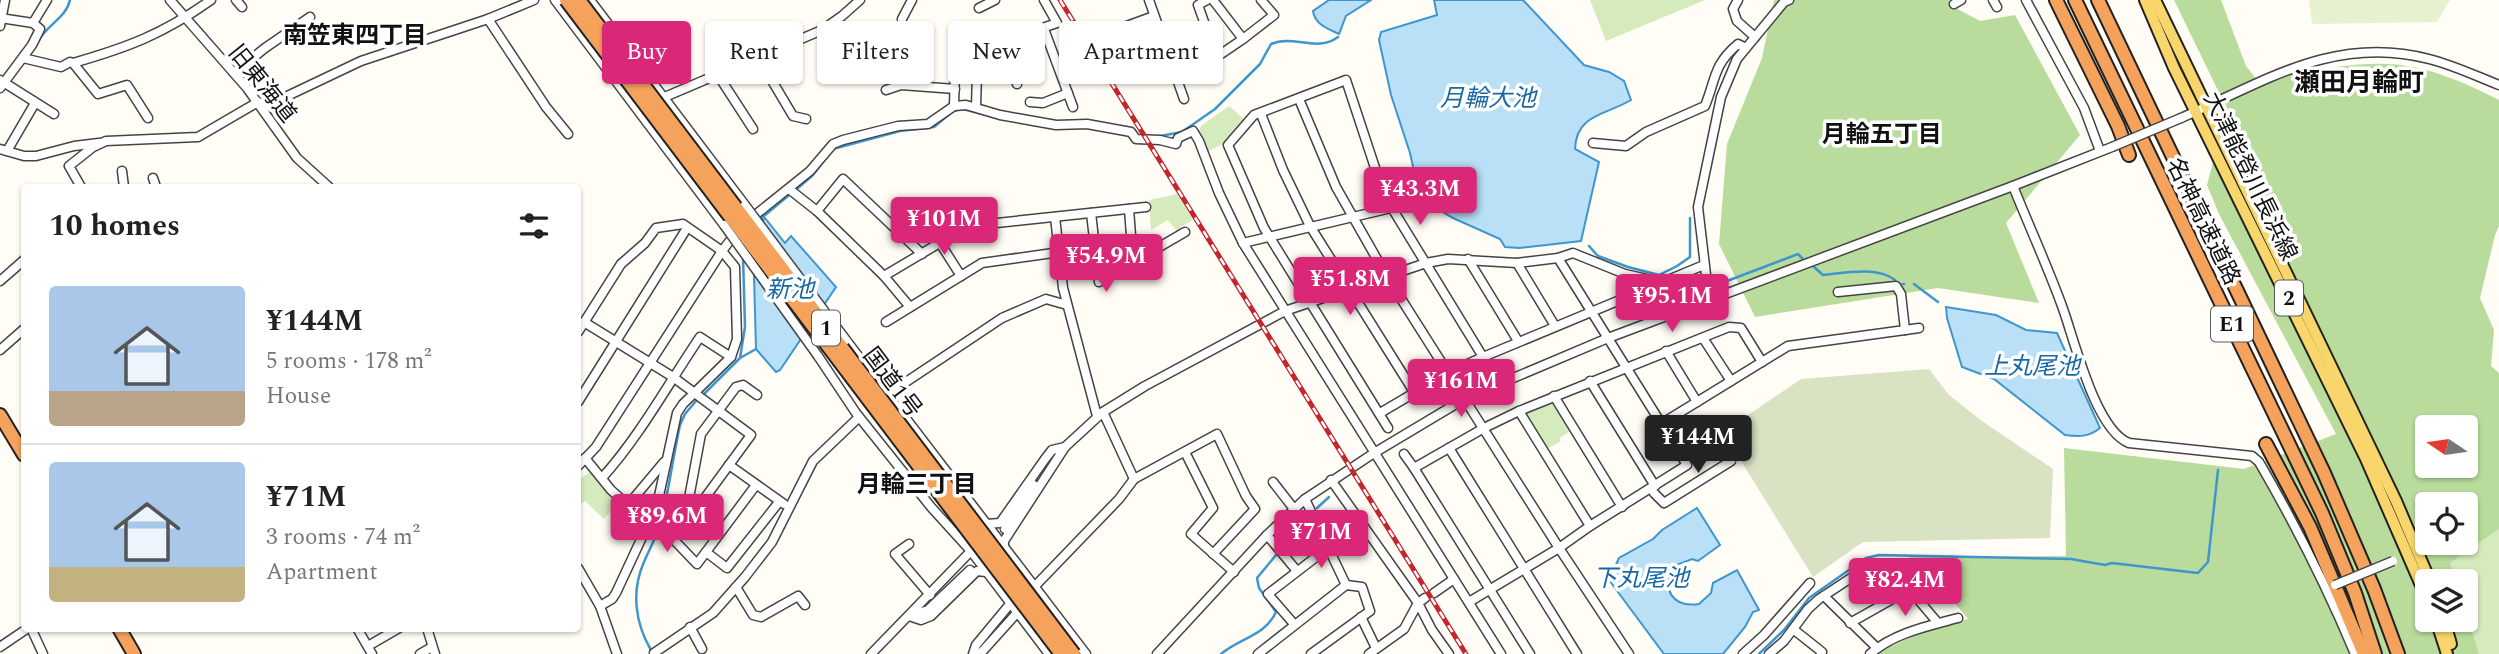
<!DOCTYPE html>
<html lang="en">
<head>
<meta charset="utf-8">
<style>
  body { margin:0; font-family:Spectral,"Noto Sans JP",serif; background:#f6f6f6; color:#222; height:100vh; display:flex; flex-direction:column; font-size:26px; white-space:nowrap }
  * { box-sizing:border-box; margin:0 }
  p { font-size:23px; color:#767676 }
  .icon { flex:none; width:38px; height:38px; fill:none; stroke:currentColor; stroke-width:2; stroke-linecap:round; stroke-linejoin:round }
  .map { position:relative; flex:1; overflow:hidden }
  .sheet { position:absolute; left:21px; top:184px; width:560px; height:448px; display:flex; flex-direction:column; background:#fff; border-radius:7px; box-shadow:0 2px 5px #0004 }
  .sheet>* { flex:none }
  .hud { position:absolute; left:602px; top:21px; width:665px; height:63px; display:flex; gap:14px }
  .needle { width:46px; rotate:283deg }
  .tools { position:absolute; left:2415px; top:415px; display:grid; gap:14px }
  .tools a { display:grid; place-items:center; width:63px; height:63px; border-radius:7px; background:#fff; box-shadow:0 2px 5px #0004; font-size:35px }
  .price { position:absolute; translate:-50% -60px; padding:0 16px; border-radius:7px; background:#db2777; color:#fff; font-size:23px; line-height:46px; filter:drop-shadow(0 2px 4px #0008) }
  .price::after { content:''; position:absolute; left:50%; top:42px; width:21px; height:16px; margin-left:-10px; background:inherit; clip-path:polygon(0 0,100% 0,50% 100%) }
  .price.active { background:#222; color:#fff }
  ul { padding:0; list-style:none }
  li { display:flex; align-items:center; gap:21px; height:175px; padding:0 28px }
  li+li { border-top:2px solid #e0e0e0 }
  li span { display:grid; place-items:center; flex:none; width:196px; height:140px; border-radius:7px; color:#555 }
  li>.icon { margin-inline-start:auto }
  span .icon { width:84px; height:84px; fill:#fffc; stroke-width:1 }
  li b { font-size:30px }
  h2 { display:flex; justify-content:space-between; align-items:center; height:84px; padding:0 28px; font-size:30px }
  .pill { padding:0 24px; border-radius:7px; background:#fff; box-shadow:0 2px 5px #0004; font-size:24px; line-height:63px }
  .pill.active { background:#db2777; color:#fff }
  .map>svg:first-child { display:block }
  .green { fill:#d5ebbd }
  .forest { fill:#b9dc9c; fill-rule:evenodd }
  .cemetery { fill:#d9e3c4 }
  .pitch { fill:#e6f2cf }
  .water { fill:#b9e0f7; stroke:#3f96cf; stroke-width:2 }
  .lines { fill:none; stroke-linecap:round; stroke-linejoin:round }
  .stream { stroke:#3f96cf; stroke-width:2.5 }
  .minor-casing { stroke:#444; stroke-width:11 }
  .major-casing { stroke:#222; stroke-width:14 }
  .highway-casing { stroke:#222; stroke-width:16 }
  .minor { stroke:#fff; stroke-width:8 }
  .major { stroke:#f9d66b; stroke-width:10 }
  .highway { stroke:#f5a25d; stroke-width:12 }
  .rail-casing { stroke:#c4262e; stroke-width:5 }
  .rail { stroke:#fff; stroke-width:2.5; stroke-dasharray:8; stroke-linecap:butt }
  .minor-bridge-casing { stroke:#444; stroke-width:11; stroke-linecap:butt }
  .highway-bridge-casing { stroke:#222; stroke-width:16; stroke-linecap:butt }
  .minor-bridge { stroke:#fff; stroke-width:8 }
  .highway-bridge { stroke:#f5a25d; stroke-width:12 }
  .labels { text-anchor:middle; stroke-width:7; stroke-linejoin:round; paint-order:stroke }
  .shield { fill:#fff; stroke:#585858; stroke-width:2 }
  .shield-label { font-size:21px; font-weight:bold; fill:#111 }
  .street-label { font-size:23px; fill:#111; stroke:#fff }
  .neighbourhood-label { font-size:24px; font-weight:bold; fill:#111; stroke:#fff }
  .water-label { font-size:24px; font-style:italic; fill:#1768a6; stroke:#fff }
  .quarter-label { font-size:26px; font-weight:bold; fill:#111; stroke:#fff }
</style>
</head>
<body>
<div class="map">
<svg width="2499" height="654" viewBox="0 0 2499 654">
  <rect width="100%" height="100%" fill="#fffdf5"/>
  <g class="green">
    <polygon points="1590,0 1705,0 1606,41"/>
    <polygon points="1229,106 1245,120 1225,143 1206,152 1198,133 1201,126"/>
    <polygon points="1177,194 1193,220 1180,227 1181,231 1177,232 1168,220 1151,230 1149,200"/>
    <polygon points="1549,402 1555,403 1571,431 1559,438 1561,441 1547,449 1526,413"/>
    <polygon points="592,471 620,500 604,519 585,501 578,506 578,480"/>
    <polygon points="2499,529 2499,654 2452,654 2466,620 2466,581 2450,581 2450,563"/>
  </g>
  <g class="forest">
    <polygon points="1774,0 1949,0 1952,6 1980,21 2015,15 2080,135 2006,223 2039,303 1938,288 1755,317 1719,244 1727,144 1762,58"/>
    <path d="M2174,0H2221L2246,66L2257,80C2303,73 2367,57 2413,67C2444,73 2471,86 2499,100V226L2495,235L2480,298L2494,330L2491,366L2499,373V529L2450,563L2456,581H2427V620H2466V613L2479,654H1875L1926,630L1968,619L1938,583L1921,594L1910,579L1909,557L2066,556L2064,448L2244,469L2336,434L2219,214L2207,185L2227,109ZM2427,427H2466V466H2427ZM2427,504H2466V542H2427Z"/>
  </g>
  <polygon class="cemetery" points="1929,369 1949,395 1982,421 2053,469 2050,538 1863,542 1813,577 1723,432 1801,379"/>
  <polygon class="pitch" points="2309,0 2450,0 2437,22 2312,24"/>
  <g class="water">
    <path d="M1329,0H1371L1346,16L1339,34C1329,29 1315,25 1313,11Z"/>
    <path d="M1434,0H1523L1584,65L1609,72L1624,81L1631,100C1606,115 1576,114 1575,149L1599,162L1581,241L1519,248L1505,247L1500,239L1453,218L1431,205L1416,180L1410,153L1391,95L1379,40L1381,32L1437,15Z"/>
    <polygon points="872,26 898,37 901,41 901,53 861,43"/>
    <polygon points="765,218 785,243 791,236 836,287 780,370 776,372 756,349 754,276 750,234"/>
    <path d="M1946,307L1996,315L2026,330L2057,333L2100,428C2089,437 2079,437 2065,435L1994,379L1962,367L1947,318Z"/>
    <path d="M1697,508L1720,545L1698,561L1692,559L1674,566C1660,589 1673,608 1699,604L1711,593L1713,583L1737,570L1759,610L1753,612L1745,627L1723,654H1664L1609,580L1619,558L1653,539L1662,530Z"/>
  </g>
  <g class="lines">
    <g class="stream">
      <path d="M39,40C48,24 66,18 70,0"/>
      <polyline points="17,71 34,49"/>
      <polyline points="1053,128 1088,128"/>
      <path d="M1160,136L1182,132L1215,109L1260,64L1271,44C1294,34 1316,53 1338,37"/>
      <polyline points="833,149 900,131 934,127 953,111 963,109 998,118"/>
      <polyline points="798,188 813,175 829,154"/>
      <polyline points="758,221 788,196"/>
      <polyline points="1589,246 1598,256 1628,267 1659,275 1677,266 1690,257 1690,218"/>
      <path d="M1814,267L1823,275C1844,273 1877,266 1895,280"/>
      <polyline points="1718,281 1722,279 1727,281 1798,254 1802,258"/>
      <polyline points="1903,284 1904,284"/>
      <polyline points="1914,284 1938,302"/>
      <polyline points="740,358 745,327 743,256"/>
      <polyline points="705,393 740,358 756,349"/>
      <polyline points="1317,508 1329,497"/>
      <polyline points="1284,546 1308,517"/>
      <path d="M651,650C635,623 631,591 644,562C650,548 657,536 661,521C669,490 673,457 680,425L685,414L696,401"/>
      <path d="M1221,654C1240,638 1265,636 1276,612L1259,588L1257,578L1276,555"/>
      <polyline points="1759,654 1784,630 1809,598 1866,558 1879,555 2071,559 2105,565 2112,563 2198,573 2208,562 2218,470"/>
    </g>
    <g class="minor-casing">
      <g id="minor">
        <polyline points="170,0 247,88 297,158 329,187"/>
        <polyline points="236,0 242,7"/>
        <polyline points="555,0 724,225"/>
        <polyline points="590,0 745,205"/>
        <polyline points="1149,0 1184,99"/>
        <polyline points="1207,0 1198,5 1213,47 1221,54 1243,39 1213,0"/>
        <polyline points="1738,0 1733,9 1737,21 1755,37"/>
        <polyline points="1993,0 1997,7"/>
        <polyline points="2026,0 2084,108 2100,151"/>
        <polyline points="1954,4 1961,0"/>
        <polyline points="979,8 995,0"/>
        <polyline points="0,18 33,23 40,29 32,45 0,88"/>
        <polyline points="488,19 546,107 568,134"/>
        <polyline points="902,19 912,0"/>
        <polyline points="33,23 47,0"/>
        <polyline points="0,26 5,0"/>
        <polyline points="1044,29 1073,107"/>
        <polyline points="1113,31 1154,16"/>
        <polyline points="1243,39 1274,15 1261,0"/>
        <polyline points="1009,47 1017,84"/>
        <polyline points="758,57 793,116 806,119"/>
        <polyline points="23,58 61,67 70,62 73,63"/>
        <polyline points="1137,58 1165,48"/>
        <polyline points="234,73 265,48 310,17"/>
        <polyline points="718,75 753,129"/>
        <polyline points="0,80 54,114"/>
        <polyline points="886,90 901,85 955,89"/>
        <polyline points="660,99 822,30 842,16 860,0"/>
        <polyline points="1299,99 1336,187 1386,275 1559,548 1629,654"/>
        <polyline points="1030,102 1043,103 1068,93"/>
        <polyline points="954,106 956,32 997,48 1009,47 1016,37 1057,23 1044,0"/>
        <polyline points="976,107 978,39"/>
        <polyline points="262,108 361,61 488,19 534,0"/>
        <polyline points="1261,114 1283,170 1310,226 1414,392"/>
        <path d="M148,118L127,85L98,94L73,63C129,47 163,34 211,0"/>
        <path d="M2181,118C2264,82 2335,34 2429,59C2453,65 2476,76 2499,85"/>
        <path d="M1593,143L1626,146L1646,132L1705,106C1716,79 1713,65 1738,44L1746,48"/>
        <polyline points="0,149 24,156 36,156 74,146 99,143"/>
        <polyline points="7,151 35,103"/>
        <polyline points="122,171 124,187"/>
        <polyline points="153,178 156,187"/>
        <path d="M2013,186C2029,226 2047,265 2062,306C2074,338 2095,430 2129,443L2252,456L2259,462C2295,524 2327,587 2355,654"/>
        <polyline points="81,187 69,166 93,147 106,141 198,137 258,102"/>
        <polyline points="789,189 817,211 884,276 968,226 1146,207"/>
        <polyline points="1129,209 1133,262"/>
        <polyline points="817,211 843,179 922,254"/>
        <polyline points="1091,213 1099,282 1185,232"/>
        <polyline points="1055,217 1063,288 1097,416"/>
        <polyline points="749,220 810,171 833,144 843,140 898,126 928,124 954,106 966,105 1000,115 1056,125 1087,124 1131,132 1136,139 1160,140 1176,144 1178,138 1193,131 1199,141 1219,193 1243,243 1501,654"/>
        <polyline points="940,243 961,276"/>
        <polyline points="1243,243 1391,208"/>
        <polyline points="1468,259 1518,341"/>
        <polyline points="1517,263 1555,326"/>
        <polyline points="884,276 910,307"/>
        <polyline points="0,281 24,260"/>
        <polyline points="1709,300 1698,207 1721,97 1737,59 1784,2 1789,0"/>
        <polyline points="584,322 673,377 751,435 674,540 697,564 756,485"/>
        <polyline points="886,322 982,263 1060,252"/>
        <polyline points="1905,330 1919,328"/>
        <polyline points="578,332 621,264 645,243 656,228 683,224 722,251 735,267 737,339 731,357 683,404 677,413 657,505 616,593 612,599 600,606"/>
        <polyline points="1703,338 1731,381"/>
        <polyline points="846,340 1086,654"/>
        <polyline points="0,350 24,329"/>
        <polyline points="1666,351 1697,402"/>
        <polyline points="818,356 856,413 931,507 971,551 1049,654"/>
        <polyline points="1590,381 1655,486"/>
        <polyline points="894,390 1002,318 1046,299 1067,305"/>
        <polyline points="1554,396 1622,507"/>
        <polyline points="578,402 687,228"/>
        <polyline points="1519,411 1590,526"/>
        <polyline points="1103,412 1134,479"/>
        <polyline points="1380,413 1448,373 1483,357 1704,265"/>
        <polyline points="1661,424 1788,346 1905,330 1901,294 1896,286 1838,292"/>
        <polyline points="1388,428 1264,228 1228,145 1254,115 1346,80 1384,195 1483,357"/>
        <polyline points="1449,448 1577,654"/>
        <polyline points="1185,452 1213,508 1191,534 1234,572"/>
        <polyline points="1404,454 1414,468"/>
        <polyline points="585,458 611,490 628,505 664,462"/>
        <polyline points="729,465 784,504"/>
        <polyline points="578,466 596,447 722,251 735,234"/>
        <path d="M602,478C640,436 668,384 700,337L731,357"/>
        <polyline points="1331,480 1418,603 1432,630 1449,654"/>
        <polyline points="1273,482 1294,509"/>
        <polyline points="1654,493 1664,503 1731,461"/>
        <polyline points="1305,499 1346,585"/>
        <polyline points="699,505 689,498 701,434 736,387 743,385 757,395"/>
        <polyline points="986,524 1000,523 1045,459 1052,450 1065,447 1103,412 1145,386 1285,311 1426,263 1448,259 1517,263 1558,258 1573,253 1625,274 1665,283"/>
        <polyline points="1005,529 1034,485"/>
        <polyline points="1267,535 1297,571"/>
        <polyline points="909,544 895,554 930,595"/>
        <polyline points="1004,549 1004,541 1065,447"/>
        <polyline points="706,552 727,568 779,502"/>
        <polyline points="578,568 600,606 617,654"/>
        <polyline points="1037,584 1119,499 1134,479 1217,434 1246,496 1255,509 1213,554"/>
        <polyline points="736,587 753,615 761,617 798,596 805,605"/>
        <polyline points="1434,593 1454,579"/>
        <polyline points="1824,596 1877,648"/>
        <polyline points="1469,602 1559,548 1590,526 1687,465 1558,258"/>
        <polyline points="912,615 928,610 970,570"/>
        <polyline points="909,616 921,620 931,616 977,571 986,572"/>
        <polyline points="1361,617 1376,648"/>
        <polyline points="1850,623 1910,589"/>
        <polyline points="1294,624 1268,594 1329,547"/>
        <polyline points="690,627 702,649"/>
        <polyline points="31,628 43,654"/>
        <polyline points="357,628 372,654"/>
        <polyline points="427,628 435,654"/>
        <polyline points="1793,629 1822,652 1821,654"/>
        <polyline points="368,646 399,628"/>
        <polyline points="0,647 28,628"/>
        <polyline points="420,654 432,647"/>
        <polyline points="655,654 654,653 713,613 745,577 772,542 813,461 856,420"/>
        <polyline points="871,654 971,551"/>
        <polyline points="973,654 976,645 1010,604"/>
        <polyline points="980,654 1017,613"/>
        <polyline points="1157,654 1267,535 1305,499 1374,453 1466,398 1608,338 2013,186 2112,147"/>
        <polyline points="1258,654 1346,585 1362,587 1370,611 1311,654"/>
        <polyline points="1369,654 1404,629 1418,603 1425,598"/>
        <polyline points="1530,654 1414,468 1484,428 1519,411 1729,327 1741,328 1762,362"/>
        <polyline points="1743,654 1764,635 1810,583"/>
        <polyline points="1769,654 1784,641 1808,609 1819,599 1866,568 1878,564 1905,566 1905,584 1938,623"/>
        <path d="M1870,654C1894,633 1928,626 1958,618"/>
      </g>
    </g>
    <g class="major-casing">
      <g id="major">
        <polyline points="2145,0 2174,68 2366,459 2427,599"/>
        <polyline points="2155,0 2396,501 2430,581"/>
        <polyline points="2436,620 2447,654"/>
        <polyline points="2444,620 2451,644"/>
      </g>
    </g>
    <g class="highway-casing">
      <g id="highway">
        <polyline points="2056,0 2118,126 2129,155"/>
        <polyline points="2075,0 2322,513 2355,593 2375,654"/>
        <polyline points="2098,0 2324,473 2374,589 2398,654"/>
        <polyline points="0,415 24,455"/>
        <polyline points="2266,444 2310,527 2364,654"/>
        <polyline points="119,628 134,654"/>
      </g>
    </g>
    <use href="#minor" class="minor"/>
    <use href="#major" class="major"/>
    <use href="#highway" class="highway"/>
    <g class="rail-casing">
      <polyline id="rail" points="1060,0 1466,654"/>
    </g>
    <use href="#rail" class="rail"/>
    <g class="minor-bridge-casing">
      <g id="minor-bridge">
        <polyline points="2112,147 2181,118"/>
        <polyline points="745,205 846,340"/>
        <polyline points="724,225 818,356"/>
        <polyline points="2335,585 2393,561"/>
      </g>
    </g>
    <g class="highway-bridge-casing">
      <g id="highway-bridge">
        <polyline points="566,0 1061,654"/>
        <polyline points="579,0 1074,654"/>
      </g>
    </g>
    <use href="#minor-bridge" class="minor-bridge"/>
    <use href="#highway-bridge" class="highway-bridge"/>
  </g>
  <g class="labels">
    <g class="shield">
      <rect x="2275" y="280.5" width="28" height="35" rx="5"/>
      <rect x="2211" y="306.5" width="42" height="35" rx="5"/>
      <rect x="812" y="310.5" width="28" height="35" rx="5"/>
    </g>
    <g class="shield-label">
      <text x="2289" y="305">2</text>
      <text x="2232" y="331">E1</text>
      <text x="826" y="335">1</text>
    </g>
    <g class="street-label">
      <text transform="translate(263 83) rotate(51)" y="8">旧東海道</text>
      <text transform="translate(2251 176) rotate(64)" y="8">大津能登川長浜線</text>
      <text transform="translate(2204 221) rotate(64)" y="8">名神高速道路</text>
      <text transform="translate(893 382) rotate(53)" y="8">国道1号</text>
    </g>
    <g class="neighbourhood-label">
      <text x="355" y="43">南笠東四丁目</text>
      <text x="1882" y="142">月輪五丁目</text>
      <text x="917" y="492">月輪三丁目</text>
    </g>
    <g class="water-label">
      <text x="1488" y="106">月輪大池</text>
      <text x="790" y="297">新池</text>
      <text x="2032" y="374">上丸尾池</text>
      <text x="1641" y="586">下丸尾池</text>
    </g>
    <g class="quarter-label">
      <text x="2359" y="91">瀬田月輪町</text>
    </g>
  </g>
</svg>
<div class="tools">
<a><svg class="needle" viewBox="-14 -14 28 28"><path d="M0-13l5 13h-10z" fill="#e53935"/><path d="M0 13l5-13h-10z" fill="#767676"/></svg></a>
<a><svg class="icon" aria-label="locate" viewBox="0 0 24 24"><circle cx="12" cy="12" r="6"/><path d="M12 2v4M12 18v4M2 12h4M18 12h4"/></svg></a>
<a><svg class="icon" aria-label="layers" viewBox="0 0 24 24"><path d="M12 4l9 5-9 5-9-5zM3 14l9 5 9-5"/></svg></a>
</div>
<b class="price" style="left:1420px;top:227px">¥43.3M</b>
<b class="price" style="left:944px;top:257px">¥101M</b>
<b class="price" style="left:1106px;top:294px">¥54.9M</b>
<b class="price" style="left:1350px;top:317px">¥51.8M</b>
<b class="price" style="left:1672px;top:334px">¥95.1M</b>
<b class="price" style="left:1461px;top:419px">¥161M</b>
<b class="price active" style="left:1698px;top:475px">¥144M</b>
<b class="price" style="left:667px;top:554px">¥89.6M</b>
<b class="price" style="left:1321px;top:570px">¥71M</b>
<b class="price" style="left:1905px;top:618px">¥82.4M</b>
<div class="hud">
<a class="pill active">Buy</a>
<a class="pill">Rent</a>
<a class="pill">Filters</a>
<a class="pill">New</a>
<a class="pill">Apartment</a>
</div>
<section class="sheet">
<h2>10 homes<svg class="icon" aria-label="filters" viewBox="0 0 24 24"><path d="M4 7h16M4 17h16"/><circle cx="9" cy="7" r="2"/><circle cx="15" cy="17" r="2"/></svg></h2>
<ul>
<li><span style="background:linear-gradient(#a9c7e8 75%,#b9a48a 0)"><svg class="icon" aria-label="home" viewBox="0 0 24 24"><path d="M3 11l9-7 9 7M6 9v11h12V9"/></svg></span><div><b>¥144M</b><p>5 rooms · 178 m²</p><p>House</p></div></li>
<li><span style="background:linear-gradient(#a9c7e8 75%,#c2b280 0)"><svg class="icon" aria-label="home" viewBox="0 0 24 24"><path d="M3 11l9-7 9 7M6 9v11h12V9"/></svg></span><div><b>¥71M</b><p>3 rooms · 74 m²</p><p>Apartment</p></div></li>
</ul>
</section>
</div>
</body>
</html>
